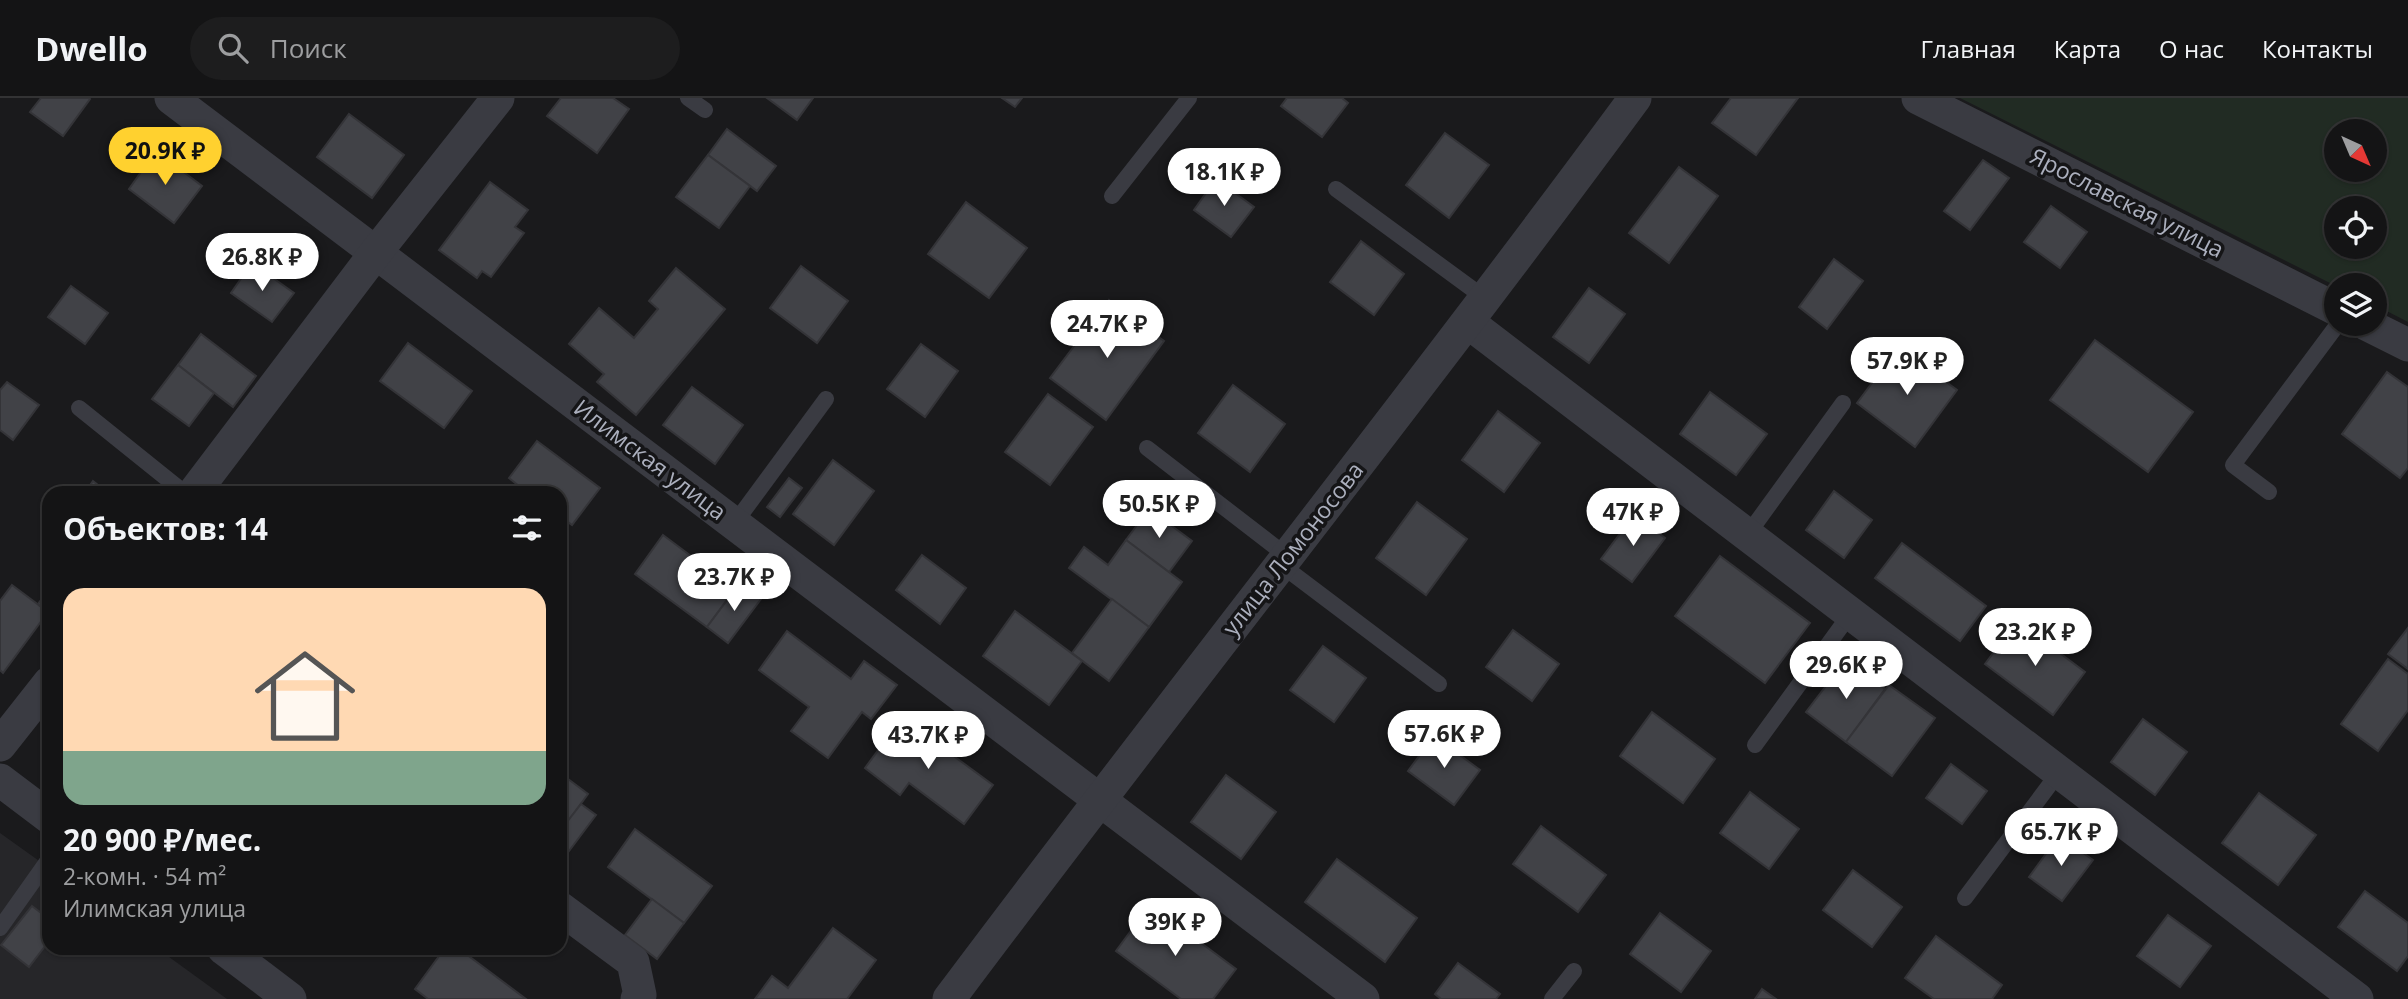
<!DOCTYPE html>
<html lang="ru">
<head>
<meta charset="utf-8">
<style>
  body { margin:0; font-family:"Open Sans",sans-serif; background:#1d1d1e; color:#f1f3f6; height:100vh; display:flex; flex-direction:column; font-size:26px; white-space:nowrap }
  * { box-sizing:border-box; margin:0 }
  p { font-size:23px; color:#9d9ea0 }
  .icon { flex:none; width:38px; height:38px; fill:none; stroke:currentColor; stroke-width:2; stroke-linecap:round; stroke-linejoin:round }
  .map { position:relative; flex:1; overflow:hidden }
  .sheet { position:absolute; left:42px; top:388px; width:525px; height:469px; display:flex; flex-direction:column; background:#141415; border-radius:21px; box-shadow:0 2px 5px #0004,0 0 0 2px #333334 }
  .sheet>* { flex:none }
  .needle { width:46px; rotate:136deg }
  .tools { position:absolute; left:2324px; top:21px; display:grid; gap:14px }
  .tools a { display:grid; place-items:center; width:63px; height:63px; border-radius:50%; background:#141415; box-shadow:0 2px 5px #0004,0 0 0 2px #333334; font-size:35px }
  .price { position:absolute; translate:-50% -60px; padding:0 16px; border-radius:24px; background:#fff; color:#222; font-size:23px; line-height:46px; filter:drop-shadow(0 2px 4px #0008) }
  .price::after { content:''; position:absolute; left:50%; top:42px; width:21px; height:16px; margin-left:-10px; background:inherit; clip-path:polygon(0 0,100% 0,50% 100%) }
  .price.current { background:#ffd12f; color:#111 }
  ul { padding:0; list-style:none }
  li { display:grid; align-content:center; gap:14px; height:371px; padding:0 21px }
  li span { display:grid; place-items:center; height:217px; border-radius:21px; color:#555 }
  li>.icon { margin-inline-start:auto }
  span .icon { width:126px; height:126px; fill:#fffc; stroke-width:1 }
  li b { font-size:30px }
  h2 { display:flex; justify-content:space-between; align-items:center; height:84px; padding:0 21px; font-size:30px }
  header { display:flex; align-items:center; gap:42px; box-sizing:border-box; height:98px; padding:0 35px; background:#141415; border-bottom:2px solid #333334 }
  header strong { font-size:33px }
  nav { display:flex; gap:38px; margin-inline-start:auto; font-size:24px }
  .search { width:490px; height:63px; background:#1d1d1e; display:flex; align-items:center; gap:18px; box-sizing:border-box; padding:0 24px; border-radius:38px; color:#9d9ea0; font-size:26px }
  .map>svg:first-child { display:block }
  .built { fill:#262629 }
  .green { fill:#212b23; fill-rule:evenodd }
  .building { fill:#414247; stroke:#343438; stroke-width:2 }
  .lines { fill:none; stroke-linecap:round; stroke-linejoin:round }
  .service { stroke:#3a3b42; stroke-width:16 }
  .minor { stroke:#3a3b42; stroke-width:33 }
  .labels { text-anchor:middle; stroke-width:7; stroke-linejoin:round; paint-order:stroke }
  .street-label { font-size:23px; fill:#abafbd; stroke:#151517 }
</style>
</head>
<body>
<header>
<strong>Dwello</strong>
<div class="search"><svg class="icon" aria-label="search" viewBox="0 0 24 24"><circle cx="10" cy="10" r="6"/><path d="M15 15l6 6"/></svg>Поиск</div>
<nav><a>Главная</a><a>Карта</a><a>О нас</a><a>Контакты</a></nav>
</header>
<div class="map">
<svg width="2408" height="901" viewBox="0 0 2408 901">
  <rect width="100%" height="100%" fill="#1a1a1c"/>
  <polygon class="built" points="0,735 49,770 49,850 158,851 227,901 0,901"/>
  <path class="green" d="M1960,0H2408V224L2375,207V187L2336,188ZM2336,33H2375V72H2336ZM2336,110H2375V149H2336Z"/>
  <g class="building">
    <polygon points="41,0 89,0 90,1 63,38 30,14"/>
    <polygon points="561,0 613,0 629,11 597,55 547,18"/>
    <polygon points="767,0 813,0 797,22"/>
    <polygon points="1002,0 1022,0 1015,9"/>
    <polygon points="1287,0 1342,0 1348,5 1322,39 1281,8"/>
    <polygon points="1731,0 1798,0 1756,57 1712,25"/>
    <polygon points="349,16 404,57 372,100 317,59"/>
    <polygon points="727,31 776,68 757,93 708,57"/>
    <polygon points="1445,35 1489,67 1449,120 1406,87"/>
    <polygon points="156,53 202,88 174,125 129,91"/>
    <polygon points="708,57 750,88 719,130 676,99"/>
    <polygon points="1983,62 2009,80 1970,132 1944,113"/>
    <polygon points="1679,69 1718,98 1669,165 1629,135"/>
    <polygon points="1216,81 1254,109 1231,139 1194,112"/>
    <polygon points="490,84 528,112 515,129 524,135 491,179 482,173 477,180 439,152"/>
    <polygon points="966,104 1027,150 989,200 928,156"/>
    <polygon points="2051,108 2087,134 2060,170 2024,144"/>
    <polygon points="1361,143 1404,176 1374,217 1330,184"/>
    <polygon points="1834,161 1863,183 1827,231 1799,209"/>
    <polygon points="252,165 294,195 272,224 231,195"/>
    <polygon points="801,168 848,203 817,245 770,210"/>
    <polygon points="676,170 725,211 636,317 597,284 604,276 569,246 599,210 634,240 658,211 649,203"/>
    <polygon points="71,188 108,215 85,246 48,219"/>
    <polygon points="1589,190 1625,216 1589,265 1553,239"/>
    <polygon points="1109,202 1164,243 1106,322 1050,280"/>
    <polygon points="201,236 256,278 233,309 178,267"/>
    <polygon points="2095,242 2193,314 2148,374 2050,302"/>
    <polygon points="408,245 472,293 444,330 380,283"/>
    <polygon points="921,246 958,273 925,319 887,291"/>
    <polygon points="1899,249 1957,292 1915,349 1857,305"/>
    <polygon points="178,267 214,295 189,328 152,301"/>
    <polygon points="2387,274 2408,289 2408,370 2400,380 2342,336"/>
    <polygon points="7,284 39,307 13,342 0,332 0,292"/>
    <polygon points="1233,287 1285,326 1250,374 1198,335"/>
    <polygon points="692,289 743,327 715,366 663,327"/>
    <polygon points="1710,294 1767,336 1736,377 1680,336"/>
    <polygon points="1048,296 1093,329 1050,387 1005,354"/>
    <polygon points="1498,313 1540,345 1504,394 1462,362"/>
    <polygon points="537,343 600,390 572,427 560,418 560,396 529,396 509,380"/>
    <polygon points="833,362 874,393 834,447 793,416"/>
    <polygon points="789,380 802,390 780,419 767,409"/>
    <polygon points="93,383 109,396 84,396"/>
    <polygon points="1834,393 1872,422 1844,460 1806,432"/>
    <polygon points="1417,404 1467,441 1426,497 1376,460"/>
    <polygon points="1149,411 1192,443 1169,474 1126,442"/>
    <polygon points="1634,417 1665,440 1632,484 1601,461"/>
    <polygon points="663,437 735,491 707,529 635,476"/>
    <polygon points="1126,442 1182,484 1149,529 1069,470 1084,449 1108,467"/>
    <polygon points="1902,445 1986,508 1960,543 1875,480"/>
    <polygon points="922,457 966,490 940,526 896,492"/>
    <polygon points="1720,458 1810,525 1765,585 1675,518"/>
    <polygon points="740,485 761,501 728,545 707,529"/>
    <polygon points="12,487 48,514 3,575 0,572 0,503"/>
    <polygon points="49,491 49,513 48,514 38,506"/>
    <polygon points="1112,501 1149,529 1109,583 1072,555"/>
    <polygon points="1015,513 1082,563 1049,607 983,558"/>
    <polygon points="2017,523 2085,574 2053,617 1985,566"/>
    <polygon points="2408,530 2408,571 2388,556"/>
    <polygon points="1513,532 1559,566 1532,603 1486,569"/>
    <polygon points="787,533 851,581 864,563 897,587 871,621 862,614 828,660 791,633 809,609 759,572"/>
    <polygon points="1323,548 1366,580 1334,624 1290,592"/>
    <polygon points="2388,561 2408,576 2408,612 2378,653 2341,626"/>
    <polygon points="1846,562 1885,591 1846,644 1806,614"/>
    <polygon points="1889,587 1935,620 1892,678 1846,644"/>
    <polygon points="1652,614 1715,661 1683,705 1620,658"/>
    <polygon points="902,620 993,687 964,726 909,685 900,697 865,670"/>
    <polygon points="2143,621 2187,654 2155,697 2111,664"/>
    <polygon points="1434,638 1480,672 1454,707 1408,673"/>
    <polygon points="1951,666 1987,693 1962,726 1926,700"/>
    <polygon points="560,675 588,696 561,733 560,733"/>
    <polygon points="1226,677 1276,714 1241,761 1191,724"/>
    <polygon points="1750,694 1799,731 1769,771 1720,735"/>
    <polygon points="2259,695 2316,737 2278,787 2222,745"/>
    <polygon points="581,706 596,717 560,765 560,733"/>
    <polygon points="1541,728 1606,777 1578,814 1513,766"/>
    <polygon points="635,731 712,788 684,825 608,769"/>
    <polygon points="2059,738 2093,762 2062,803 2029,779"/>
    <polygon points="1337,761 1417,820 1385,864 1305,804"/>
    <polygon points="1853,772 1902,809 1872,849 1823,812"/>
    <polygon points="2365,793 2408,825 2408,858 2397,873 2338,829"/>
    <polygon points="652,801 684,825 657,861 625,837"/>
    <polygon points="1150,807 1236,871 1213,901 1181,901 1116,853"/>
    <polygon points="32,808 49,821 49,843 29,869 1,847"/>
    <polygon points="1660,815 1711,853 1681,894 1630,856"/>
    <polygon points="2168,817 2211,848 2180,889 2137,858"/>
    <polygon points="833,830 876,862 847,901 755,901 772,878 788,890"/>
    <polygon points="1936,838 2002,887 1992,901 1934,901 1905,880"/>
    <polygon points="445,850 458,850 526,901 428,901 415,891"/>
    <polygon points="1458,865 1500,896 1496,901 1441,901 1435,896"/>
    <polygon points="1762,891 1776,901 1755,901"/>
  </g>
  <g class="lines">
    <g class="service">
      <polyline points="688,0 705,12"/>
      <polyline points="1336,91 1486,201"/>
      <polyline points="1112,98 1189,0"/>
      <polyline points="79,310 186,396"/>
      <polyline points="1147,350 1287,458"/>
      <polyline points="2269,394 2233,367 2338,226"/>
      <polyline points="734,426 826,301"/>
      <polyline points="1748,436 1843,305"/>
      <polyline points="1280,466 1439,586"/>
      <polyline points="1755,647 1851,515"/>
      <polyline points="1965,800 2060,673"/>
      <polyline points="0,830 49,761"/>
      <polyline points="1552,901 1574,873"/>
    </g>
    <g class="minor">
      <polyline points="171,0 1363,901"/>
      <polyline points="1918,0 2336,211"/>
      <polyline points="1469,225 2357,901"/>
      <polyline points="2366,226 2408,247"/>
      <polyline points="193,396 377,153 498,0"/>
      <polyline points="0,647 49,585"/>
      <polyline points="0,682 49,719"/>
      <polyline points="560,810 633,864 640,897 637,901"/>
      <polyline points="223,850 290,901"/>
      <path d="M949,901C1175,599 1411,304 1635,0"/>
    </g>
  </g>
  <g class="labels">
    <g class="street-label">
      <text transform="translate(2127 105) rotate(27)" y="8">Ярославская улица</text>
      <text transform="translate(650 362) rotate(37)" y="8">Илимская улица</text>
      <text transform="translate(1293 451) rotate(-52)" y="8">улица Ломоносова</text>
    </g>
  </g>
</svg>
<div class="tools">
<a><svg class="needle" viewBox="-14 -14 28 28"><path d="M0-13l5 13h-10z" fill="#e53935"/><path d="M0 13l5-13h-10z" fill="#9d9ea0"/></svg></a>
<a><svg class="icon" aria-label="locate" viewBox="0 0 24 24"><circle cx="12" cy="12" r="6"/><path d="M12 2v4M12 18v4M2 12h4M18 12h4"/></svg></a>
<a><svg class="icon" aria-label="layers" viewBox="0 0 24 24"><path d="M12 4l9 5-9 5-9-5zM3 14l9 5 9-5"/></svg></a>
</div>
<b class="price current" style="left:165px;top:89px">20.9K ₽</b>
<b class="price" style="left:1224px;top:110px">18.1K ₽</b>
<b class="price" style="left:262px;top:195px">26.8K ₽</b>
<b class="price" style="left:1107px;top:262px">24.7K ₽</b>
<b class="price" style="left:1907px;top:299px">57.9K ₽</b>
<b class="price" style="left:1159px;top:442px">50.5K ₽</b>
<b class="price" style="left:1633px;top:450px">47K ₽</b>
<b class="price" style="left:734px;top:515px">23.7K ₽</b>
<b class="price" style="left:2035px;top:570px">23.2K ₽</b>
<b class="price" style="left:1846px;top:603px">29.6K ₽</b>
<b class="price" style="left:1444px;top:672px">57.6K ₽</b>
<b class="price" style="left:928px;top:673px">43.7K ₽</b>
<b class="price" style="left:2061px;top:770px">65.7K ₽</b>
<b class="price" style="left:1175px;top:860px">39K ₽</b>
<section class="sheet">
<h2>Объектов: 14<svg class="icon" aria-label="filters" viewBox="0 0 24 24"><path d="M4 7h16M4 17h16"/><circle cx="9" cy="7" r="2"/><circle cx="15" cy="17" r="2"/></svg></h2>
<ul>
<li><span style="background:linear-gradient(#ffd9b3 75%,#7fa58c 0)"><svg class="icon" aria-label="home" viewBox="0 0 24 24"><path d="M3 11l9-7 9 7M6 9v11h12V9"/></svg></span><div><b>20 900 ₽/мес.</b><p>2-комн. · 54 m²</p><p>Илимская улица</p></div></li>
</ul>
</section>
</div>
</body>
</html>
